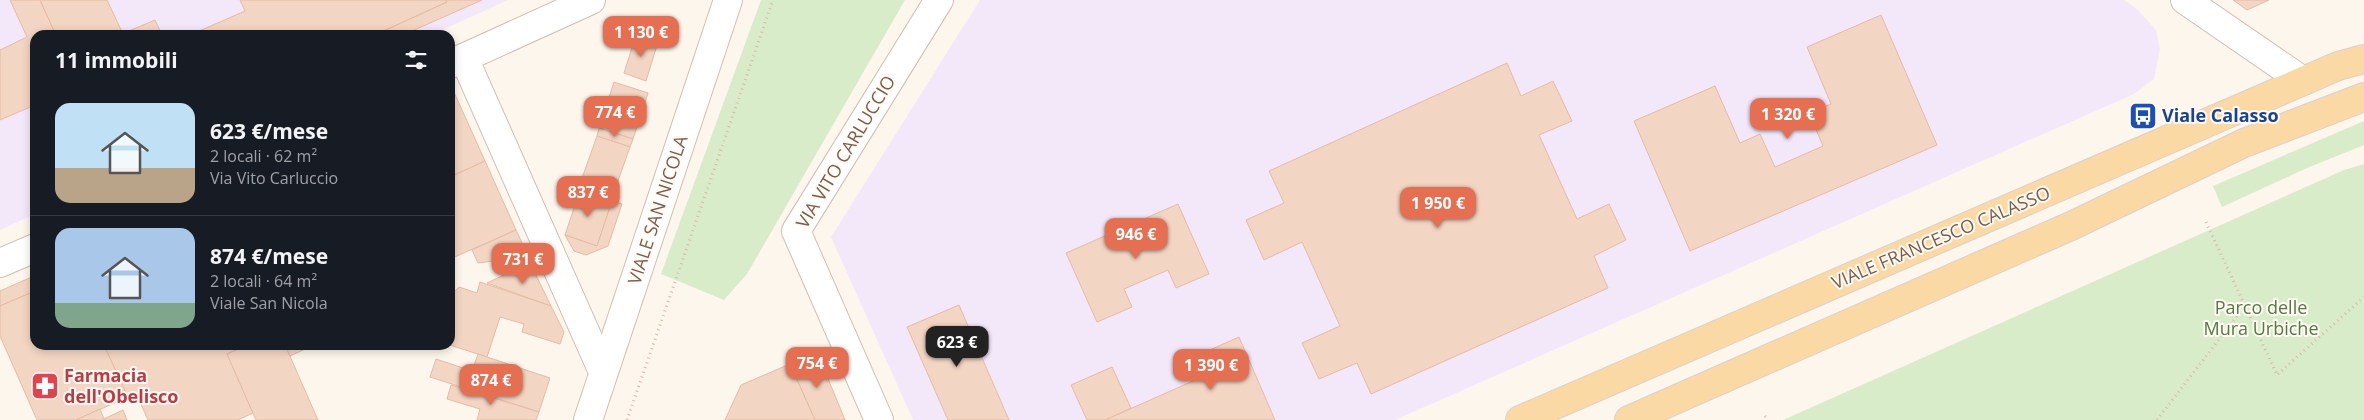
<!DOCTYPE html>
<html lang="it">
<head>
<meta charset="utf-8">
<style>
  body { margin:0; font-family:"Open Sans",sans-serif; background:#242831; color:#f1f3f6; height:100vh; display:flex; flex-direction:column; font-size:19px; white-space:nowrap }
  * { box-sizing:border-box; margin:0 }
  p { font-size:16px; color:#9ea1a6 }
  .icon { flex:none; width:28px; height:28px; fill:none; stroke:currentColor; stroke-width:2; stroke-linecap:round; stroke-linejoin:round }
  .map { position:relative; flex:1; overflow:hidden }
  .side { position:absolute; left:30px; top:30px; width:425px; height:320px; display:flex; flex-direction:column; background:#171b24; border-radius:15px; box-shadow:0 2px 8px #0003 }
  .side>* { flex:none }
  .price { position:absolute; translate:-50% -42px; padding:0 11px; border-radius:10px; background:#e76f51; color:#fff; font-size:16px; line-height:32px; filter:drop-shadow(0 1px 2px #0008) }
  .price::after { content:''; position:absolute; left:50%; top:30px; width:15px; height:11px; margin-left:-8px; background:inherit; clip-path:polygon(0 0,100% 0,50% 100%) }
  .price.on { background:#222; color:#fff }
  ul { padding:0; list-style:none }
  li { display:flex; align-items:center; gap:15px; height:125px; padding:0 25px }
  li+li { border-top:1px solid #363941 }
  li span { display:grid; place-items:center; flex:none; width:140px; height:100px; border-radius:15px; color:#555 }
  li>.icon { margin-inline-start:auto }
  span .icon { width:60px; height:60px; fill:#fffc; stroke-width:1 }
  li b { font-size:21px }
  h2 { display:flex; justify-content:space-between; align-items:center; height:60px; padding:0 25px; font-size:21px }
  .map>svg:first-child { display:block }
  .education { fill:#f3e8fa }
  .green { fill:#d8ecc9 }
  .building { fill:#f3d5c3; stroke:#e6bba3 }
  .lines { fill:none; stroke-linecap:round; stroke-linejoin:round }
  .minor-casing { stroke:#d1beb0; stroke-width:30 }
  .primary-casing { stroke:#dad1cd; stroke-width:30 }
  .path { stroke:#d9b8a5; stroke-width:3; stroke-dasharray:1 4; stroke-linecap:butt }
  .minor { stroke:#fff; stroke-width:28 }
  .primary { stroke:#fbd9a5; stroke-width:28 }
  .labels { text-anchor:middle; stroke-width:4; stroke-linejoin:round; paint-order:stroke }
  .transit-label { font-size:18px; font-weight:bold; fill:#164399; stroke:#fffaf3; text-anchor:start }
  .street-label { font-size:18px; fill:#7a5c4d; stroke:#fffaf3 }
  .park-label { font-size:18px; fill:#537a41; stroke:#fffaf3 }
  .health-label { font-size:18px; font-weight:bold; fill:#be3a42; stroke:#fffaf3; text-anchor:start }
</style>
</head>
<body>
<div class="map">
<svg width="2364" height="420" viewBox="0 0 2364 420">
  <rect width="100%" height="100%" fill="#fdf6ec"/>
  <g class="education">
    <polygon points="0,0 508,0 431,35 35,35 35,214 0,230"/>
    <polygon points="980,0 2124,0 2138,10 2156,30 2160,49 2154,79 2134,94 1395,420 913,420 831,237"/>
  </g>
  <g class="green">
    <polygon points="761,0 905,0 747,274 724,300 661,274"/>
    <polygon points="2364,121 2364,145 2307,168 2222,207 2213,186"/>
    <polygon points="2364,164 2364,420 1783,420 2344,170"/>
  </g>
  <g class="building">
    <polygon points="10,0 40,0 56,35 35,35 35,105 0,120 0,50 27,37"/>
    <polygon points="40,0 107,0 123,34 129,31 131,35 56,35"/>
    <polygon points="240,0 446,0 447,2 375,35 190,35 245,11"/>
    <polygon points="446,0 482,0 403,35 375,35 447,2"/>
    <polygon points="2233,0 2269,0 2247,10"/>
    <polygon points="1881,15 1937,145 1690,251 1634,121 1715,86 1740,143 1760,134 1775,167 1823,146 1809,113 1831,104 1807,47"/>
    <polygon points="155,20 162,35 131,35 129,31"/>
    <polygon points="636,35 658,42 646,81 624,73"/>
    <polygon points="1507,63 1521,96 1553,81 1572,121 1539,135 1577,219 1609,204 1626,240 1594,256 1608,288 1371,394 1357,363 1319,379 1302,343 1340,326 1302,242 1264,260 1246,220 1284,203 1269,171"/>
    <polygon points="614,82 648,93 633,139 599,128"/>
    <polygon points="453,90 485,161 450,177 450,91"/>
    <polygon points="599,128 633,139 630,147 597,136"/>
    <polygon points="597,136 630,147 614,192 581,181"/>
    <polygon points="485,161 516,230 450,259 450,177"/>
    <polygon points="580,190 612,201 597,246 565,235"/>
    <polygon points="612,201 622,204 608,246 586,255 574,251 565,235 597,246"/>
    <polygon points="1178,204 1209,274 1176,288 1168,270 1124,289 1132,307 1097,322 1066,253"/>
    <polygon points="516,230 523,245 518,247 520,252 503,260 478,263 472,250"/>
    <polygon points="531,265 551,306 487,283 510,272 512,274"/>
    <polygon points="34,276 35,291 0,306 0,291"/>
    <polygon points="480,282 551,306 564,332 560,344 522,332 524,324 500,317 487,357 450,345 450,310 453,300 450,296 459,287 477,293"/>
    <polygon points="35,291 35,345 104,345 128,397 76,420 37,420 0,336 0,306"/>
    <polygon points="959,305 1009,420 948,420 907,327"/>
    <polygon points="1239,337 1275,420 1105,420 1193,381 1185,361"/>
    <polygon points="104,345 241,345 242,347 227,354 253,413 238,420 148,420 136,393 128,397"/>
    <polygon points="248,345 285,345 318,420 256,420 227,354"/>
    <polygon points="285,345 314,345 290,356"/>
    <polygon points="817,352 845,420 815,420 790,364"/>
    <polygon points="478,354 550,378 539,412 430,377 436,359 472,371"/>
    <polygon points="790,364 815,420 725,420 741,385"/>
    <polygon points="1112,367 1131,408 1105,420 1087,420 1071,385"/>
    <polygon points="451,385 539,412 536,420 477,420 480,409 447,399"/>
    <polygon points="100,409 104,419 123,410 127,420 76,420"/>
  </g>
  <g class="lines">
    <g class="minor-casing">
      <g id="minor">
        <polyline points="2185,0 2303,81"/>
        <polyline points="464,58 603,372"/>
        <polyline points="450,64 591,0"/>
        <polyline points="0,263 35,248"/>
        <polyline points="588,420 728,0"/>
        <polyline points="879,420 796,231 939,0"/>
      </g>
    </g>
    <g class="primary-casing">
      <g id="primary">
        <polyline points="1520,420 2338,66 2364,59"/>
        <polyline points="1629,420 2071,226 2244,143 2364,97"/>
      </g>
    </g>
    <g class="path">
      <polyline points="2206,222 2277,375 2364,297"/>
      <polyline points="1765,416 1768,420"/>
      <polyline points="627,420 773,0"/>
      <polyline points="2157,420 2244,307"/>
    </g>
    <use href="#minor" class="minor"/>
    <use href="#primary" class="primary"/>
  </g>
  <defs>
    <g id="bus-square" transform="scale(1.4375)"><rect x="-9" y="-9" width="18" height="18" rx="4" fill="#1a4fb4" stroke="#fffaf3"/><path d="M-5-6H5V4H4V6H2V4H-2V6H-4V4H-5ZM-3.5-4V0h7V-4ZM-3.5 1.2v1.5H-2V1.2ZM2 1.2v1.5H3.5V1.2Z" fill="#fff"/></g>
    <g id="pharmacy-square" transform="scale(1.4375)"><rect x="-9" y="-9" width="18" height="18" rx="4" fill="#e0444e" stroke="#fffaf3"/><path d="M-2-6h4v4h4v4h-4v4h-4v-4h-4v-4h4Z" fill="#fff"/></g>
  </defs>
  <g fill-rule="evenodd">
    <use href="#bus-square" x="2143" y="116"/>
    <use href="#pharmacy-square" x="45" y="386"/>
  </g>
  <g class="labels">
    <g class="transit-label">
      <text x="2162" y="122">Viale Calasso</text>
    </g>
    <g class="street-label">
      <text transform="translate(846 152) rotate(-59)" y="6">VIA VITO CARLUCCIO</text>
      <text transform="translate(658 210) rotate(-72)" y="6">VIALE SAN NICOLA</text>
      <text transform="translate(1941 238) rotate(-23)" y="6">VIALE FRANCESCO CALASSO</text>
    </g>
    <g class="park-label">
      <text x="2261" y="314">Parco delle<tspan x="2261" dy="21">Mura Urbiche</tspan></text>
    </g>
    <g class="health-label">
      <text x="64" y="382">Farmacia<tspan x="64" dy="21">dell'Obelisco</tspan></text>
    </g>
  </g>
</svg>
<b class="price" style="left:641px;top:58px">1 130 €</b>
<b class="price" style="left:615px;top:138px">774 €</b>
<b class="price" style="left:1788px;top:140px">1 320 €</b>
<b class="price" style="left:588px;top:218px">837 €</b>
<b class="price" style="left:1438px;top:229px">1 950 €</b>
<b class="price" style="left:1136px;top:260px">946 €</b>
<b class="price" style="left:523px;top:285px">731 €</b>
<b class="price on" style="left:957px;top:368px">623 €</b>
<b class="price" style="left:817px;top:389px">754 €</b>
<b class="price" style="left:1211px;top:391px">1 390 €</b>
<b class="price" style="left:491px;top:406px">874 €</b>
<section class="side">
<h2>11 immobili<svg class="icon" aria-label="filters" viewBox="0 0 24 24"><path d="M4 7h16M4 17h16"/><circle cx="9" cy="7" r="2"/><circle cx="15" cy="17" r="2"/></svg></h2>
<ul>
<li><span style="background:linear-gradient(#bfe0f5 65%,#b9a48a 0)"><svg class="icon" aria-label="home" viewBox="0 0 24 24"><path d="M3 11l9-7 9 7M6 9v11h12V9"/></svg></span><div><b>623 €/mese</b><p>2 locali · 62 m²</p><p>Via Vito Carluccio</p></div></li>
<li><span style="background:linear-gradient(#a9c7e8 75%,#7fa58c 0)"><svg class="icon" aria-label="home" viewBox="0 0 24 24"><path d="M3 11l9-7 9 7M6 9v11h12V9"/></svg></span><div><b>874 €/mese</b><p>2 locali · 64 m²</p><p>Viale San Nicola</p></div></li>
</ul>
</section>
</div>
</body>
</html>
